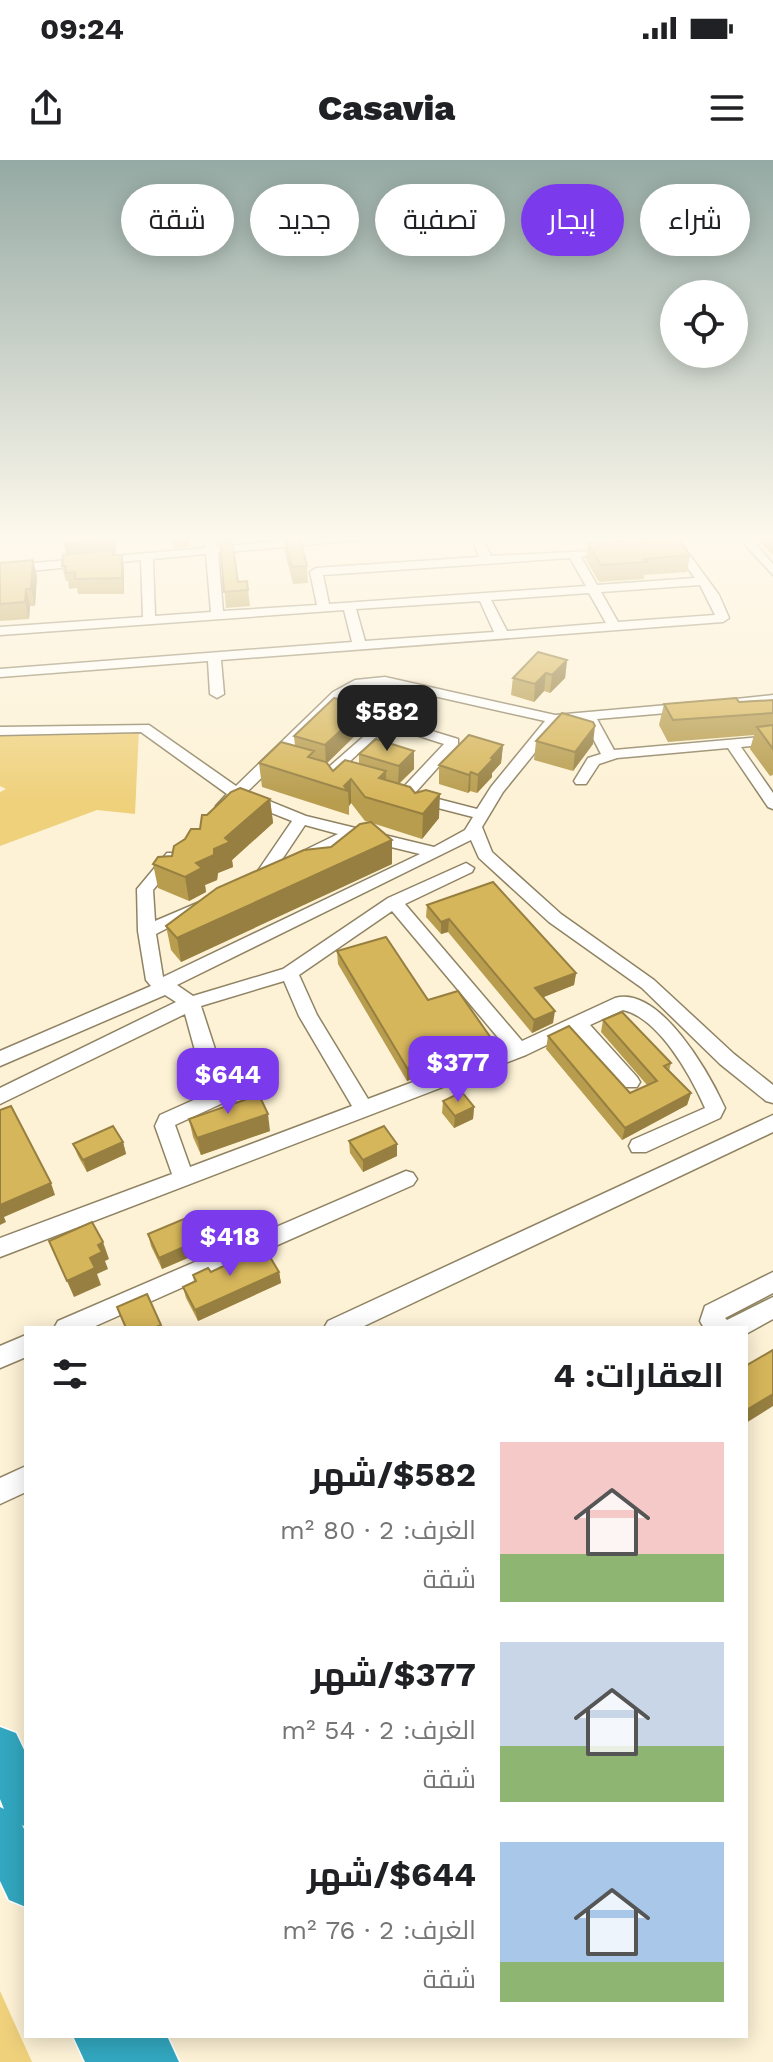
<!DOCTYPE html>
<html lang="ar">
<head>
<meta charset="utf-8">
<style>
  body { margin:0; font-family:"Work Sans",Cairo,sans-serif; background:#f2f2f2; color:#202124; direction:rtl; height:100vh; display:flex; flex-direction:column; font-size:30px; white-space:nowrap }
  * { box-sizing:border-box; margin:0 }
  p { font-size:26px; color:#757577 }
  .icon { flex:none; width:44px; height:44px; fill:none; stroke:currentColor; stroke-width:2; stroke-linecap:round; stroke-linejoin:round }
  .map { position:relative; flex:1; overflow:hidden; direction:ltr }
  .side { position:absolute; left:24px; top:1166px; width:724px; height:712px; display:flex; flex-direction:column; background:#fff; border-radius:0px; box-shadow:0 4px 20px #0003; direction:rtl }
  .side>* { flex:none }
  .top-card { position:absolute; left:24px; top:24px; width:726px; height:72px; direction:rtl; display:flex; gap:16px }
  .fabs { position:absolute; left:660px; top:120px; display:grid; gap:16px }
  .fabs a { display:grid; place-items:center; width:88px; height:88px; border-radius:50%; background:#fff; box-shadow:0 4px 20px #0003; font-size:40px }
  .price { position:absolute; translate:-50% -68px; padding:0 18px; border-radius:16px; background:#7c3aed; color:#fff; font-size:26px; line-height:52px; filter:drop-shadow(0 2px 4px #0008) }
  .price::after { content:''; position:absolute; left:50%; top:48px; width:24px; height:18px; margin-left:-12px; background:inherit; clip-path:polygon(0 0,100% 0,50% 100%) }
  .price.active { background:#222; color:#fff }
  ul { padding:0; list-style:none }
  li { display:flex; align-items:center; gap:24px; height:200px; padding:0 24px }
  li span { display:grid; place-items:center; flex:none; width:224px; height:160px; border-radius:0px; color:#555 }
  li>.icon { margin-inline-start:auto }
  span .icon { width:96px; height:96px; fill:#fffc; stroke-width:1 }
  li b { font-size:34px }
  h2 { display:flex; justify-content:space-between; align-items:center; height:96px; padding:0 24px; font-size:34px }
  .chip { padding:0 28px; border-radius:36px; background:#fff; box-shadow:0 4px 20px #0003; font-size:28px; line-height:72px }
  .chip.active { background:#7c3aed; color:#fff }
  .status { display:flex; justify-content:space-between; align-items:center; height:56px; padding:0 40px; background:#fff; direction:ltr }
  .status svg { height:22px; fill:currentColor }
  header { display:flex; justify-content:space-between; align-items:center; height:104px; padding:0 24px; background:#fff; font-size:36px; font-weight:800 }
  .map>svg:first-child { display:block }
  .green { fill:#efd17c }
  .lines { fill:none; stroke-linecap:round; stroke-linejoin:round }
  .minor-casing { stroke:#8f8363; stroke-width:3 }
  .highway-casing { stroke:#fff; stroke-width:3 }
  .minor { fill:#fff; fill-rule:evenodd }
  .highway { fill:#32a7bf; fill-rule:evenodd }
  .wall { fill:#b89d4e }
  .shaded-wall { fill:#967f40 }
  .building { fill:#d6b65b; stroke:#967f40; stroke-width:2 }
</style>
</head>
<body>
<div class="status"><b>09:24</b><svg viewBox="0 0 49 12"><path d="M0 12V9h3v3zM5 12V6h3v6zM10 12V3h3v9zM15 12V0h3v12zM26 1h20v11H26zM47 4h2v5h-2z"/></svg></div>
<header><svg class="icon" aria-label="menu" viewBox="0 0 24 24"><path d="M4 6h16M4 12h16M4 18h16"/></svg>Casavia<svg class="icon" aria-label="share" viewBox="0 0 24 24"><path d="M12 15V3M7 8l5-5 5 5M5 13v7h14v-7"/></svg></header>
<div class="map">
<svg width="773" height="1902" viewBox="0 0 773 1902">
  <rect width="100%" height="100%" fill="#fdf2d6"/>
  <g class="green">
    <polygon points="139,569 135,654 97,650 0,686 0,632 6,629 0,626 0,573"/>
    <polygon points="0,1831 32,1902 0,1902"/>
  </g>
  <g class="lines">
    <g class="minor-casing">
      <g id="minor">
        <path d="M202,375H213L216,387L347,375H386L380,378L218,393L223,451L317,445L310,412L316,408L479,397L471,375H481L491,396L592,391V395L581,397L597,425L695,418L664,375H675L719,435L729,458L723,462L221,500L224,534L217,538L210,534L208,501L0,517V509L352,482L344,450L0,475V467L143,457L141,400L0,414V406L205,388ZM206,394L211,452L155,456L153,399ZM570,398L586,426L329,444L323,415ZM700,425L715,455L618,462L601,432ZM589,433L606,463L507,471L491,440ZM480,441L494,472L365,481L356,449Z"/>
        <polygon points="736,375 748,375 773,404 773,415"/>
        <path d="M385,517L555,555L690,543L697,547L690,551L597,559L614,590L773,576V584L741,587L773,633V649L768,647L728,588L617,598L599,604L586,624H576L574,621L588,598L601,594L584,561L559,563L503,632L482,667L492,692L561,754L654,820L734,894L773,925V943L766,941L720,904L642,828L549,762L479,698L471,680L177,825L193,836L283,809L388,738L466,703L474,708L472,712L405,744L522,881L615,838C660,825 710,915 725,948L720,958L646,992H632L629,986L632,980L705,948C691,916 659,858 623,850L590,865L637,917L640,922L637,927H623L574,872L526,895L0,1097V1078L172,1014L155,966L160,955L207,934L185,854L0,944V928L176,842L165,835L0,906V891L151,826L146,820L138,771L137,729L167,693H179L181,697L153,730L155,761L202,741L210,746L156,774L163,817L420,694L354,678L305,704H293V696L338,674L305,665L267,722H255L253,718L292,661L239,640L229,649H219L216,646L227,634L141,572L0,575V567L149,565L236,626L333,532L355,520ZM385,525L545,561L491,627L477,649L415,633L458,585V579L386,557L322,613L329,617L334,616L388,566L444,584L396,635L399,638L473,657L465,670L434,687L306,656L247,632L343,538L363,527ZM392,751L506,887L368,939L317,855L299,815ZM284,821L299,856L352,946L190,1007L175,965L223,943L228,929L201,846Z"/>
        <polygon points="773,535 773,543 726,548 719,544 726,540"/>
        <polygon points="773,955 773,972 360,1168 324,1168 328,1161"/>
        <polygon points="406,1011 413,1013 417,1019 413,1025 91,1168 54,1168 58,1161"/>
        <polygon points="773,1112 773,1133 725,1158 727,1160 773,1137 773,1159 746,1174 746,1168 704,1168 700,1161 705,1146"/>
        <polygon points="26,1175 26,1197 0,1208 0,1186"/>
        <polygon points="26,1306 26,1332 0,1344 0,1318"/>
      </g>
    </g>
    <g class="highway-casing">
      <g id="highway">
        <polygon points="0,1567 16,1573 26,1594 26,1667 22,1665 26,1673 26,1747 9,1740 0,1721 0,1647 4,1649 0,1639"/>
        <polygon points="73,1876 167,1876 179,1902 85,1902"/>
      </g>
    </g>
    <use href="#minor" class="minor"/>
    <use href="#highway" class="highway"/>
  </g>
  <g class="wall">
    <polygon points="64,375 116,375 116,393 114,393 114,395 122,395 124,410 124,434 78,434 77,428 69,429 68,421 66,421 62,406 66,395 64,382"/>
    <polygon points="760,375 773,375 773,395 759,381"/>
    <polygon points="284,376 307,406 308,423 293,424 285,393"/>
    <polygon points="220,382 238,422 247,421 250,446 226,448"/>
    <polygon points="588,383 690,395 687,412 644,415 644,419 599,422 586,400"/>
    <polygon points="33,400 37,416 35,446 30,446 29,459 0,461 0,403"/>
    <polygon points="567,500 565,518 550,533 544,531 534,542 511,535 513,517"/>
    <polygon points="773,540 773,615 770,616 750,589 754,575 668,582 659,565 664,544"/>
    <polygon points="366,565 327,603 333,611 359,604 359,594 414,609 399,624 439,658 422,679 372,663 392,680 392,704 181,802 171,790 166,766 331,687 369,662 365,661 351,643 349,646 349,655 262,627 259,603 295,586 294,576"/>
    <polygon points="536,581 593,584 573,611 534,600"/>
    <polygon points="503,585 501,603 492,613 492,617 477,633 470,631 468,633 439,624 439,605"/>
    <polygon points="270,639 273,663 232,700 233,707 218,713 217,720 205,725 206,732 189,741 158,728 153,704 172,696 200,669 207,655"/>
    <polygon points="427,745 576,813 574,825 543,837 553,863 532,873 448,772 441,774 426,757"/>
    <polygon points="337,791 428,840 491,878 489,890 407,921 338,804"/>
    <polygon points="603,860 671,903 669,911 691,933 687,945 622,980 546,889 548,876 630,933 647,925 601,872"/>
    <polygon points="443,941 474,947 473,959 454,968 442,953"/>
    <polygon points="189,959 270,971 201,995 193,977"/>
    <polygon points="349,981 397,996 363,1012 350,993"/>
    <polygon points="123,982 126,994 87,1012 78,996 73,984"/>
    <polygon points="148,1074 201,1082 195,1085 197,1094 162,1109 151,1086"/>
    <polygon points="211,1112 279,1112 281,1123 198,1161 186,1138 183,1127 194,1121 193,1115"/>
  </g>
  <g class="shaded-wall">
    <polygon points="116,375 116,393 114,393 116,406 67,397 64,382"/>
    <polygon points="189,375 190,386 174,388 172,377"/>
    <polygon points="122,395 124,410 124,434 122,418"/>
    <polygon points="33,400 37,416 35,446 31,429"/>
    <polygon points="26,429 30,446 29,459 25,442"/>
    <polygon points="567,500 565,518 550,533 552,515"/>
    <polygon points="546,513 544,531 534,542 535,524"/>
    <polygon points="366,547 366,565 326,604 325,585"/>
    <polygon points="595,566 593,584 573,611 575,592"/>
    <polygon points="503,585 501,603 492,613 492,617 477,633 478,615 491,598"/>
    <polygon points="414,591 414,609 398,624 399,606"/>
    <polygon points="386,611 386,635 379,618"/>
    <polygon points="471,612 470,631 468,633 469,615"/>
    <polygon points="351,619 351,643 349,646 348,631 344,626"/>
    <polygon points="440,634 439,658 422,679 423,654"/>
    <polygon points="270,639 273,663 232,700 233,707 218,713 217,720 205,725 206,732 189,741 185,717 196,703 214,689"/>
    <polygon points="392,680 392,704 181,802 177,778"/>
    <polygon points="449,759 448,772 441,774 441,762"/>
    <polygon points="576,813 574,825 534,841 535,828"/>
    <polygon points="555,851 553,863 532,873 534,860"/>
    <polygon points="491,878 489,890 407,921 407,908"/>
    <polygon points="691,933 687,945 622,980 625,968"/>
    <polygon points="474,947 473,959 454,968 455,956"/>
    <polygon points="268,954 270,971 201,995 197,978"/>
    <polygon points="123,982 126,994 87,1012 83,1000"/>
    <polygon points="397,984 397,996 363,1012 363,1000"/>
    <polygon points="51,1023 55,1035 4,1057 6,1062 0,1065 0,1045"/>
    <polygon points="198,1071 201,1082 195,1085 197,1094 162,1109 159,1098 190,1074"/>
    <polygon points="103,1082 109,1099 105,1101 108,1109 97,1114 101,1125 74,1137 67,1121 90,1098 98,1085"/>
    <polygon points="279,1112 281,1123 198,1161 195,1150"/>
    <polygon points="773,1234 773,1246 746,1263 746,1252 748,1249"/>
  </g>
  <g class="building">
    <polygon points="64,375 114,375 114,378 64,382"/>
    <polygon points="172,375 188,375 172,377"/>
    <polygon points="299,375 307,406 292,407 284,376"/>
    <polygon points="677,378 690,395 644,399 647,402 601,405 588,383"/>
    <polygon points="232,381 238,422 247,421 248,430 224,432 220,382"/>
    <polygon points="113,390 113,395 122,395 122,418 75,419 75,412 66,413 66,406 62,406 63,395"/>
    <polygon points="33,400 31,429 26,429 25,442 0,444 0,403"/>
    <polygon points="538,492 567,500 552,515 546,513 535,524 513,518"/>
    <polygon points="334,538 366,547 325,585 294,576"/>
    <polygon points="736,538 739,542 773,540 773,553 673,560 664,544"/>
    <polygon points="562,553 593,562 595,566 575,592 536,581"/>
    <polygon points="773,565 773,589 757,567"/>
    <polygon points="469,575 503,585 491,598 493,599 478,615 471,612 469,615 439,605"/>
    <polygon points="376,579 414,591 399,606 359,594"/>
    <polygon points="281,582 314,591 308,597 326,602 333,611 345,600 386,611 379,618 410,627 415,633 426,630 440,634 423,654 365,637 351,619 344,626 348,631 259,603"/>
    <polygon points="240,628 270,639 225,678 230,682 214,689 214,695 196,703 202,708 185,717 153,704 158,697 172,696 174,686 185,679 191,669 200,669 202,655 207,655 231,632"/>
    <polygon points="371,662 392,680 177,778 166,766 217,728 304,690 331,687 360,664"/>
    <polygon points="493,722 576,813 535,828 555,851 534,860 449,759 441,762 427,745"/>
    <polygon points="386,777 428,840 458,831 491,878 407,908 337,791"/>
    <polygon points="622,852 671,903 664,906 691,933 625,968 548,876 569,866 630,933 657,921 603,860"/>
    <polygon points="462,932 474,947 455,956 443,941"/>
    <polygon points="259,935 268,954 197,978 189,959"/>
    <polygon points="11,946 51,1023 0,1045 0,950"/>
    <polygon points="113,966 123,982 83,1000 73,984"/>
    <polygon points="384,966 397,984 363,1000 349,981"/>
    <polygon points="191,1056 198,1071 190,1074 195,1082 159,1098 148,1074"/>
    <polygon points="92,1062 103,1082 98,1085 102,1092 90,1098 95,1108 67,1121 49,1081"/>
    <polygon points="264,1087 279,1112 195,1150 183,1127 196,1121 193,1115 208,1108 211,1112"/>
    <polygon points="147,1134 161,1165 154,1168 126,1168 117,1147"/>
    <polygon points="773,1190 773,1234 748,1249 746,1247 746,1203 747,1205"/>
  </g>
  <linearGradient id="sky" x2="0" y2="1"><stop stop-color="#95aaa4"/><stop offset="0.59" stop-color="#fef9ed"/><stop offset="1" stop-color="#fef9ed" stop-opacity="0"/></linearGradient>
  <rect width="773" height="641" fill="url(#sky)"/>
</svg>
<div class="fabs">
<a><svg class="icon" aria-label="locate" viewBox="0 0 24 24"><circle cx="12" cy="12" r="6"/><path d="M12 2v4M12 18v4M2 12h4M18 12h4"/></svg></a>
</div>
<b class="price active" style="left:387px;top:593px">$582</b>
<b class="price" style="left:458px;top:944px">$377</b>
<b class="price" style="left:228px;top:956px">$644</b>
<b class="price" style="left:230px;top:1118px">$418</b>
<div class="top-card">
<a class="chip">شراء</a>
<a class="chip active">إيجار</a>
<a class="chip">تصفية</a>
<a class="chip">جديد</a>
<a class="chip">شقة</a>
</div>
<section class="side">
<h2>العقارات: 4<svg class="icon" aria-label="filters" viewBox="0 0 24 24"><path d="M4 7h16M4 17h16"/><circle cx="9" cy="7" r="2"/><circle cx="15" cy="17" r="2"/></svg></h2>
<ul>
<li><span style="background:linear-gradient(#f6c9c9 70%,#8fb573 0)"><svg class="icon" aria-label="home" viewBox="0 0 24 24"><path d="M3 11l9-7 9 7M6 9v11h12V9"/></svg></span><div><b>$582/شهر</b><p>الغرف: 2 · 80 m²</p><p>شقة</p></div></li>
<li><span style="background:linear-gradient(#c9d6e8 65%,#8fb573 0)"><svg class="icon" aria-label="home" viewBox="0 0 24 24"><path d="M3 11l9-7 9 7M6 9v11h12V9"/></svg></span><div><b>$377/شهر</b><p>الغرف: 2 · 54 m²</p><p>شقة</p></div></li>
<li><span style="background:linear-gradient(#a9c7e8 75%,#8fb573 0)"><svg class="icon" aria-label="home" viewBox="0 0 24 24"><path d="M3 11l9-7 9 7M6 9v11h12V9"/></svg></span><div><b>$644/شهر</b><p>الغرف: 2 · 76 m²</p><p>شقة</p></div></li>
</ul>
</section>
</div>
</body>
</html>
